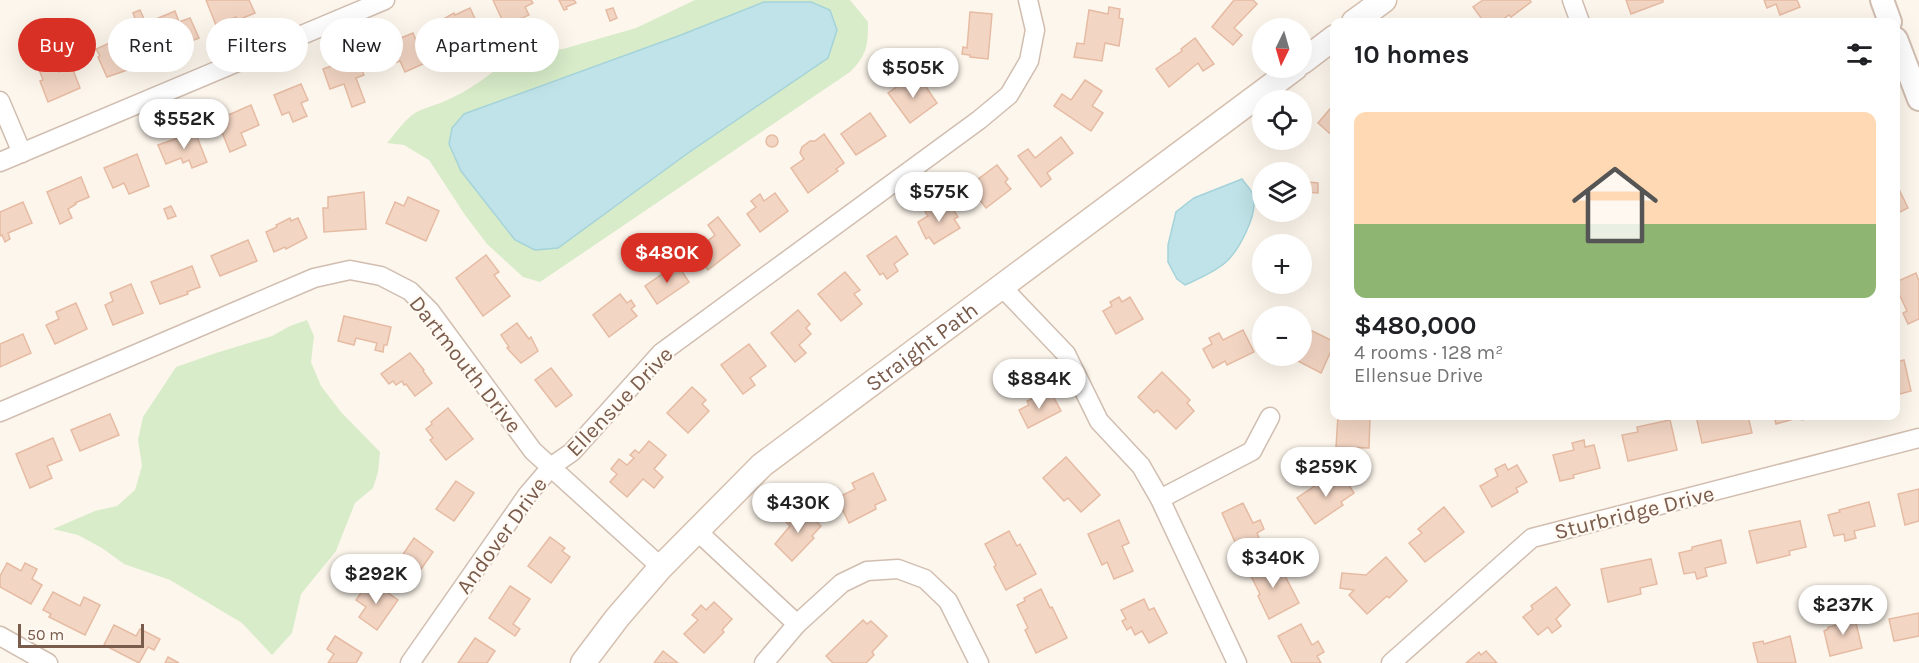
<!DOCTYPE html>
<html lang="en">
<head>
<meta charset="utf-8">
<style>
  body { margin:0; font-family:Karla,sans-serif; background:#f2f2f2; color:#202124; height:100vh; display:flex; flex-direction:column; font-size:22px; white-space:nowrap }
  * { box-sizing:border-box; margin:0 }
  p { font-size:20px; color:#757577 }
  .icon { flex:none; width:33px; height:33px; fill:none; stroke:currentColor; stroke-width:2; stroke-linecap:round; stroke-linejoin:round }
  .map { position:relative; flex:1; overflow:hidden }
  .sheet { position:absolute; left:1330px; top:18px; width:570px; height:402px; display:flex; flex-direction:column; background:#fff; border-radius:12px; box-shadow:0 6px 24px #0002 }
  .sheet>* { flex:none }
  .guide { position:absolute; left:18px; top:18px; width:570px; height:54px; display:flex; gap:12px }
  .needle { width:39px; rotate:185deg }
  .buttons { position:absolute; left:1252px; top:18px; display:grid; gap:12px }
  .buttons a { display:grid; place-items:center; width:60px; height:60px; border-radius:50%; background:#fff; box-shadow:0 6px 24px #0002; font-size:30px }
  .scale { position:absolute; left:18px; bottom:15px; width:126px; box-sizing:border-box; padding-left:6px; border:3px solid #7a5c4d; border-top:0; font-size:16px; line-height:21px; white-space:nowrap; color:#7a5c4d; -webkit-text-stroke:4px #fffaf3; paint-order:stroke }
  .price { position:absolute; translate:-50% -51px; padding:0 14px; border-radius:21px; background:#fff; color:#222; font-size:20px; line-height:39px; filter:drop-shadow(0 2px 3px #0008) }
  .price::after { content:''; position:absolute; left:50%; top:36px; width:18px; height:14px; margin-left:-9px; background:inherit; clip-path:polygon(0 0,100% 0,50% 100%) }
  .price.selected { background:#d93025; color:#fff }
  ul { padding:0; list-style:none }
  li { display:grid; align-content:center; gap:12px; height:318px; padding:0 24px }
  li span { display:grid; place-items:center; height:186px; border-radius:12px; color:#555 }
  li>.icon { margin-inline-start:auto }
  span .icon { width:108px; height:108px; fill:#fffc; stroke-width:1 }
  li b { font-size:26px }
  h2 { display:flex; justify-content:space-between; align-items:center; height:72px; padding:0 24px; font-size:26px }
  .chip { padding:0 21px; border-radius:27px; background:#fff; box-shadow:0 6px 24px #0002; font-size:21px; line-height:54px }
  .chip.selected { background:#d93025; color:#fff }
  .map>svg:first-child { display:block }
  .green { fill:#d8ecc9 }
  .water { fill:#bfe3e8; stroke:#a5d3da; stroke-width:1.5 }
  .building { fill:#f3d5c3; stroke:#e6bba3; stroke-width:1.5 }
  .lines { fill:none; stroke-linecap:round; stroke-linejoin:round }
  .minor-casing { stroke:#d1beb0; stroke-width:21 }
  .tertiary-casing { stroke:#d1beb0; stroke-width:26 }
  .secondary-casing { stroke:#d6c0b0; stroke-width:27 }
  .minor { stroke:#fff; stroke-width:18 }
  .tertiary { stroke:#fff; stroke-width:22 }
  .secondary { stroke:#fff; stroke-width:24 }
  .labels { text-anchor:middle; stroke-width:4.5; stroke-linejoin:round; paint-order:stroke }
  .street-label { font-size:22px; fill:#7a5c4d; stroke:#fffaf3 }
</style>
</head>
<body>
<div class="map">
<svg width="1919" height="663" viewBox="0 0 1919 663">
  <rect width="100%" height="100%" fill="#fdf6ec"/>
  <g class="green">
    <path d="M695,0H850L868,22C868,46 867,55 850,72L540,282L523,277L487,244L465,215L429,160L404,145L387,143C395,134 402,123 412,115C422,108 434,106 445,101C473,89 496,71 517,51L563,49L636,28Z"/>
    <polygon points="307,320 314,336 311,362 321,386 341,412 380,452 378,472 373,488 355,503 336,551 301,594 292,633 272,655 242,623 170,580 124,564 102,548 78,535 53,529 95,511 117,506 135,490 142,466 138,440 143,417 176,367 216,353 272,336 290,326"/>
  </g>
  <g class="water">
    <polygon points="764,2 811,2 830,10 837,30 828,58 688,153 558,248 535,250 515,240 461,171 449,144 452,128 464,114 681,35"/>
    <path d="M1242,179C1245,184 1251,189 1253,195C1259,213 1239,250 1226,262C1215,272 1198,279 1185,285L1177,279L1168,262V245L1176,212L1194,198Z"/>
  </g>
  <g class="building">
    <polygon points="206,0 249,0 255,13 238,20 236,17 216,25"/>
    <polygon points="493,0 531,0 533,3 525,7 529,15 505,26"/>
    <polygon points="559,0 574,0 576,3 566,7 567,9 564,10"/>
    <polygon points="1234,0 1253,0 1257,4 1234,28 1242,35 1233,45 1212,27"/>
    <polygon points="1483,0 1530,0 1531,2 1511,17 1509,15 1499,22 1484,22 1473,7"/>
    <polygon points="1626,0 1663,0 1663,2 1631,14"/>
    <polygon points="1764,0 1797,0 1800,7 1780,15 1776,4 1767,8"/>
    <polygon points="1109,7 1120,9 1119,18 1123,19 1119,46 1105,43 1102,61 1074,57 1077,43 1084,44 1089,10 1108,14"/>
    <polygon points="470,8 479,27 460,37 460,38 456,40 459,47 449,52 436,23 454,13 455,15"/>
    <polygon points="613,8 617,18 610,21 606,10"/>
    <polygon points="140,10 145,21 137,24 133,13"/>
    <polygon points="175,11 179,22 190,18 199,38 181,45 180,42 161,49 149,22"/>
    <polygon points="970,12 992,14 988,59 970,57 970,55 962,54 963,47 967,48"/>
    <polygon points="413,33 425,63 405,72 400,61 389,65 381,46"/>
    <polygon points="129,35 141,63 132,66 133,68 107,77 98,57 100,56 96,49 112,42 115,48 117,47 124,43 122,38"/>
    <polygon points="1195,38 1214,64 1203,71 1198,63 1169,87 1156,69 1182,51 1181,49"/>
    <polygon points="357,57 364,75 356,78 365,102 352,107 344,84 330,89 323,69"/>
    <polygon points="54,60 59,72 72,67 80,88 48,102 40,81 43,80 38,67"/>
    <polygon points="918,75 937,103 910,123 888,93 905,81 907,83"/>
    <polygon points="1085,80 1102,91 1092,106 1103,113 1091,131 1054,106 1062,94 1071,100"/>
    <polygon points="301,84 308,100 301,103 307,116 293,122 289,112 282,115 274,95"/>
    <polygon points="1335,103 1335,137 1334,137 1318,123"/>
    <polygon points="251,105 259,125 241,133 246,145 230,152 217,120"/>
    <polygon points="870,113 886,136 856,155 841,134"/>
    <polygon points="195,132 207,162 192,168 189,160 183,163 181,158 166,164 158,145"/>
    <polygon points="824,134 844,163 836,169 838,171 808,193 791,168 804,159 800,153 802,147 810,141 815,141"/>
    <circle cx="772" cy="141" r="6"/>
    <polygon points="1061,137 1073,153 1047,173 1051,179 1041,187 1018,156 1028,149 1035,158"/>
    <polygon points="137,154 149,186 129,194 124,183 113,188 104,168"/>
    <polygon points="997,165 1008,179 1005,182 1011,189 986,208 969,186"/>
    <polygon points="81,177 89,197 75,203 76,204 68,209 72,218 60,224 47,192"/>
    <polygon points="1308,182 1318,183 1318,193 1307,192"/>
    <polygon points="1896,183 1908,208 1896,214"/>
    <polygon points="364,192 366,229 324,232 323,208 328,208 328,197"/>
    <polygon points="775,193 788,211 760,232 747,214 756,207 751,201 760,194 764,201"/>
    <polygon points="408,197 439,211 426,241 386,223 395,202 404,206"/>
    <polygon points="23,202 32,223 8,233 10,239 5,242 2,235 0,236 0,212"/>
    <polygon points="948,202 958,217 954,219 960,228 934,244 929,237 926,239 918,222 928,216 925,212 934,206 936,210"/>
    <polygon points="171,206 176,216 168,219 164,209"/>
    <polygon points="718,217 740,245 708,270 694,252 715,235 708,225"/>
    <polygon points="290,218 291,221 298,218 307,238 286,249 285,247 274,252 266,232 277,227 276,225"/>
    <polygon points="896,236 908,254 894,264 898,271 887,279 883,273 880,275 867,256"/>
    <polygon points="248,240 257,261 220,276 211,256"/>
    <polygon points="486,255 499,272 494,275 510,296 483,316 456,278"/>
    <polygon points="677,264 689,282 657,304 645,286"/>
    <polygon points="192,266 200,287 187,292 188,294 160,304 151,282"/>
    <polygon points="845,272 860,290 854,294 862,304 841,321 818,294"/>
    <polygon points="1916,273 1919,281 1919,319 1908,324 1903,313 1907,311 1900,296 1896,298 1896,282"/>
    <polygon points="131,284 143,313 113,325 105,305 113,301 110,293"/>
    <polygon points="620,294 627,303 631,300 635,306 631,309 637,316 609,337 593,315"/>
    <polygon points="1119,297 1122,302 1130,297 1143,319 1116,334 1103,311 1112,306 1110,302"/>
    <polygon points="76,303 87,329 55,344 46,325 59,319 56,312"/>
    <polygon points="798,310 810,324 806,328 811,334 799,345 806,353 795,362 771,333"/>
    <polygon points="344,316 391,327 387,345 384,345 383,352 375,350 377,343 356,338 354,345 338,341"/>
    <polygon points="517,323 529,339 531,337 538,351 521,363 507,348 509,347 501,335"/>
    <polygon points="1302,326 1335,342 1321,373 1298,361 1299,360 1291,356 1302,356"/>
    <polygon points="1243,330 1254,352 1227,365 1225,361 1213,368 1203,349 1212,344 1209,338 1219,333 1223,340"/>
    <polygon points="23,334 31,353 0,367 0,344"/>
    <polygon points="749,344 766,366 750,378 755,385 743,394 721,365"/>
    <polygon points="410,353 424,370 423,371 432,383 415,396 406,384 404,385 402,381 396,385 393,381 389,384 381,374"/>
    <polygon points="1904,360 1911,391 1896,395 1896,362"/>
    <polygon points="551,368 572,395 556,407 535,380"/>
    <polygon points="1162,372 1190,400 1187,403 1194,411 1176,429 1157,410 1154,413 1138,397"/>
    <polygon points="692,387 706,400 702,404 709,411 688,433 667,413"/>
    <polygon points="1052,394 1061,411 1028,428 1019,410 1029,405 1027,401 1038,396 1040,400"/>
    <polygon points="448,408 473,439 446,460 430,440 433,438 426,429 432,424 431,422"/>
    <polygon points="110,414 119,435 80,451 71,430"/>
    <polygon points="1338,416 1370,416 1369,448 1336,447"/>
    <polygon points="1696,416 1748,416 1752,433 1702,443"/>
    <polygon points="1774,416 1821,416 1802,420 1801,417 1776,424"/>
    <polygon points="1670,420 1677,450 1628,461 1622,435 1638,432 1637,427"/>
    <polygon points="53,438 62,460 47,466 52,478 30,488 16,454"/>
    <polygon points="1584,440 1585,447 1594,445 1600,468 1573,475 1574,478 1560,481 1553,455 1574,450 1572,443"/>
    <polygon points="649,441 666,455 654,469 663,477 654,488 643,479 627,497 610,482 617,474 611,469 619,459 627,465 634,458 630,455 635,450 639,453"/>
    <polygon points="1066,457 1100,495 1081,512 1068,498 1064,501 1043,478"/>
    <polygon points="1505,464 1508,470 1517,465 1527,482 1516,488 1518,492 1492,507 1480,486 1498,476 1495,469"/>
    <polygon points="873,473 886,500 875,505 876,509 849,523 837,498 855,489 852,483"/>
    <polygon points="1341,473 1354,493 1341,502 1343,505 1315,524 1297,498 1319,483 1321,486"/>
    <polygon points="456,481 474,493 454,521 436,509"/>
    <polygon points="1919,489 1919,521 1905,525 1898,494"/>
    <polygon points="1869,502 1875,526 1854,531 1856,538 1845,541 1844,534 1834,536 1828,515 1840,512 1839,510"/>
    <polygon points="1243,503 1253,523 1260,520 1264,529 1257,533 1261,543 1240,553 1222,513"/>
    <polygon points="1444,507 1464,532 1425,562 1409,543 1422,533 1418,529"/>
    <polygon points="804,510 821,526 812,536 814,538 792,561 775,544 790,526 784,520 791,513 796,518"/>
    <polygon points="1119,520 1129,543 1122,546 1133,571 1114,579 1107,562 1102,565 1088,534"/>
    <polygon points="1800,521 1806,547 1789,551 1790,555 1757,563 1749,531"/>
    <polygon points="1009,531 1017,546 1020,544 1036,574 1006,590 994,567 996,565 985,544"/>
    <polygon points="550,537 565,548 562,551 570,557 551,583 528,566"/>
    <polygon points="414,538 433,552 410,585 391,572"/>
    <polygon points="1721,540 1726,563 1705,568 1707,576 1697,579 1695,572 1684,574 1679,553 1692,550 1692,547"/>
    <polygon points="1386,557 1407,581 1389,598 1387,596 1367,614 1349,595 1354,590 1340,588 1342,573 1366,575"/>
    <polygon points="1273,559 1280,573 1283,572 1299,603 1269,619 1258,596 1260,594 1249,572"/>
    <polygon points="1651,559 1657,584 1640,588 1641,594 1608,602 1601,569"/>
    <polygon points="7,563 21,571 25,563 37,569 32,579 42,585 31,604 0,587 0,576"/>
    <polygon points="370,580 398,600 377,630 359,617 366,607 356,600"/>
    <polygon points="510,586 530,599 513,624 520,629 515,636 489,618"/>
    <polygon points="1556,587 1570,605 1556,619 1561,626 1552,633 1548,627 1538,635 1523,617 1533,609 1531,606"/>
    <polygon points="1041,589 1050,608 1052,607 1067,638 1036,653 1025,630 1028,628 1017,605 1025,601 1024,598"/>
    <polygon points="53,592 80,606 84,597 100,605 85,635 49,617 51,614 43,610"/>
    <polygon points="1144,599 1149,610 1154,608 1167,633 1149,643 1142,631 1135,635 1131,627 1127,630 1122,621 1126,619 1121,610"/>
    <polygon points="714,602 732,619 722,630 724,632 704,653 684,634 698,620 692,615 701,605 706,610"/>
    <polygon points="1853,611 1862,648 1830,656 1824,631 1828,629 1828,627 1842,624 1840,614"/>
    <polygon points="1919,613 1919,636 1894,641 1889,619"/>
    <polygon points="863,620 867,624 871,621 887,636 872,652 874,655 866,663 833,663 826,656"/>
    <polygon points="1301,624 1312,645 1318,641 1324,652 1317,656 1321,663 1292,663 1278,636"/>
    <polygon points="114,625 136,636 140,629 160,639 154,650 148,647 139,663 104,645"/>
    <polygon points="335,636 362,653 356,663 328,663 334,654 327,649"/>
    <polygon points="1790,636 1796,663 1758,663 1753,643 1763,641 1764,644"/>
    <polygon points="475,638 495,651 487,663 458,663"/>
    <polygon points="663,651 678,663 654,663"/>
    <polygon points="1486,651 1497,663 1466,663 1479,652 1481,655"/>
    <polygon points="168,657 179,663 165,663"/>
  </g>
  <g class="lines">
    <g class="minor-casing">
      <g id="minor">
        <polyline points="1572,0 1580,22"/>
        <polyline points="0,101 22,153"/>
        <polyline points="0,162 385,0"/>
        <polyline points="1002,287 1066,354 1099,421 1141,466 1160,499 1237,663"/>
        <polyline points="0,412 314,278 350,270 381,276 410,291 430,311 533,451 661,567"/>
        <polyline points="1160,499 1252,451 1270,417"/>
        <polyline points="696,530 797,624"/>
        <polyline points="0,636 48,663"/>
        <polyline points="410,663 528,494 552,466 572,452 661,353 979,120 1009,95 1029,61 1035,30 1028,0"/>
        <polyline points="764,663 797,624 842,583 867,571 898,569 925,579 948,601 979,663"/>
        <polyline points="1391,663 1532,538 1919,438"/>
      </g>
    </g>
    <g class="tertiary-casing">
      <g id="tertiary">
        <polyline points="1882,0 1890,22"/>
        <polyline points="1896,39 1919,99"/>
      </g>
    </g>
    <g class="secondary-casing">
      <g id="secondary">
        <polyline points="1354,22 1384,0"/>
        <polyline points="1302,62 1335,37"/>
        <path id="s1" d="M583,663L617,618L661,567L762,465L1295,68"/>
      </g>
    </g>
    <use href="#minor" class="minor"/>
    <use href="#tertiary" class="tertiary"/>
    <use href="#secondary" class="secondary"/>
  </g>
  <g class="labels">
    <g class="street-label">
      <text dy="8" stroke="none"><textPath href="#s1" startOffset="466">Straight Path</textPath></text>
      <text transform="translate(466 364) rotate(52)" y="8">Dartmouth Drive</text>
      <text transform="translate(619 401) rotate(-46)" y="8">Ellensue Drive</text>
      <text transform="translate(1634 512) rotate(-14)" y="8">Sturbridge Drive</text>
      <text transform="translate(501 535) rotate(-54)" y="8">Andover Drive</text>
    </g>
  </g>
</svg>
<div class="buttons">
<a><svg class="needle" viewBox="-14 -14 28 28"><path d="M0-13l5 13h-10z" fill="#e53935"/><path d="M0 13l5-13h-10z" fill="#757577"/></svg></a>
<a><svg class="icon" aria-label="locate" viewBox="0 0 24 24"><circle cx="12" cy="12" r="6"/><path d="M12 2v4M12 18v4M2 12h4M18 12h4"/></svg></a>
<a><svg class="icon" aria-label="layers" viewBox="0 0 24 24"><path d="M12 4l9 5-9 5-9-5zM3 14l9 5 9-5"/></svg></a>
<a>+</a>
<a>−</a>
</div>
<div class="scale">50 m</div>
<b class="price" style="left:913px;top:99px">$505K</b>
<b class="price" style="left:184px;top:150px">$552K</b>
<b class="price" style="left:939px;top:223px">$575K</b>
<b class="price selected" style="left:667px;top:284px">$480K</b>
<b class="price" style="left:1039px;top:410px">$884K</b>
<b class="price" style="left:1326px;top:498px">$259K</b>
<b class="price" style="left:798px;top:534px">$430K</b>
<b class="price" style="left:1273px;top:589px">$340K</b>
<b class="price" style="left:376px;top:605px">$292K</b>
<b class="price" style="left:1843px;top:636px">$237K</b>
<div class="guide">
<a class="chip selected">Buy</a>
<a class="chip">Rent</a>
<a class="chip">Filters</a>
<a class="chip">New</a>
<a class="chip">Apartment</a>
</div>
<section class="sheet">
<h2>10 homes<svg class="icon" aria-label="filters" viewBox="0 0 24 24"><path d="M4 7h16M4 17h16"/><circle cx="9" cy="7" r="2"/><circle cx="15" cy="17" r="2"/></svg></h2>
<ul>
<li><span style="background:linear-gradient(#ffd9b3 60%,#8fb573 0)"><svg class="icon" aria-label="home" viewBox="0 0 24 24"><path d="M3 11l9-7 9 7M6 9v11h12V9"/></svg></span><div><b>$480,000</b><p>4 rooms · 128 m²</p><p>Ellensue Drive</p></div></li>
</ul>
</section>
</div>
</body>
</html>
